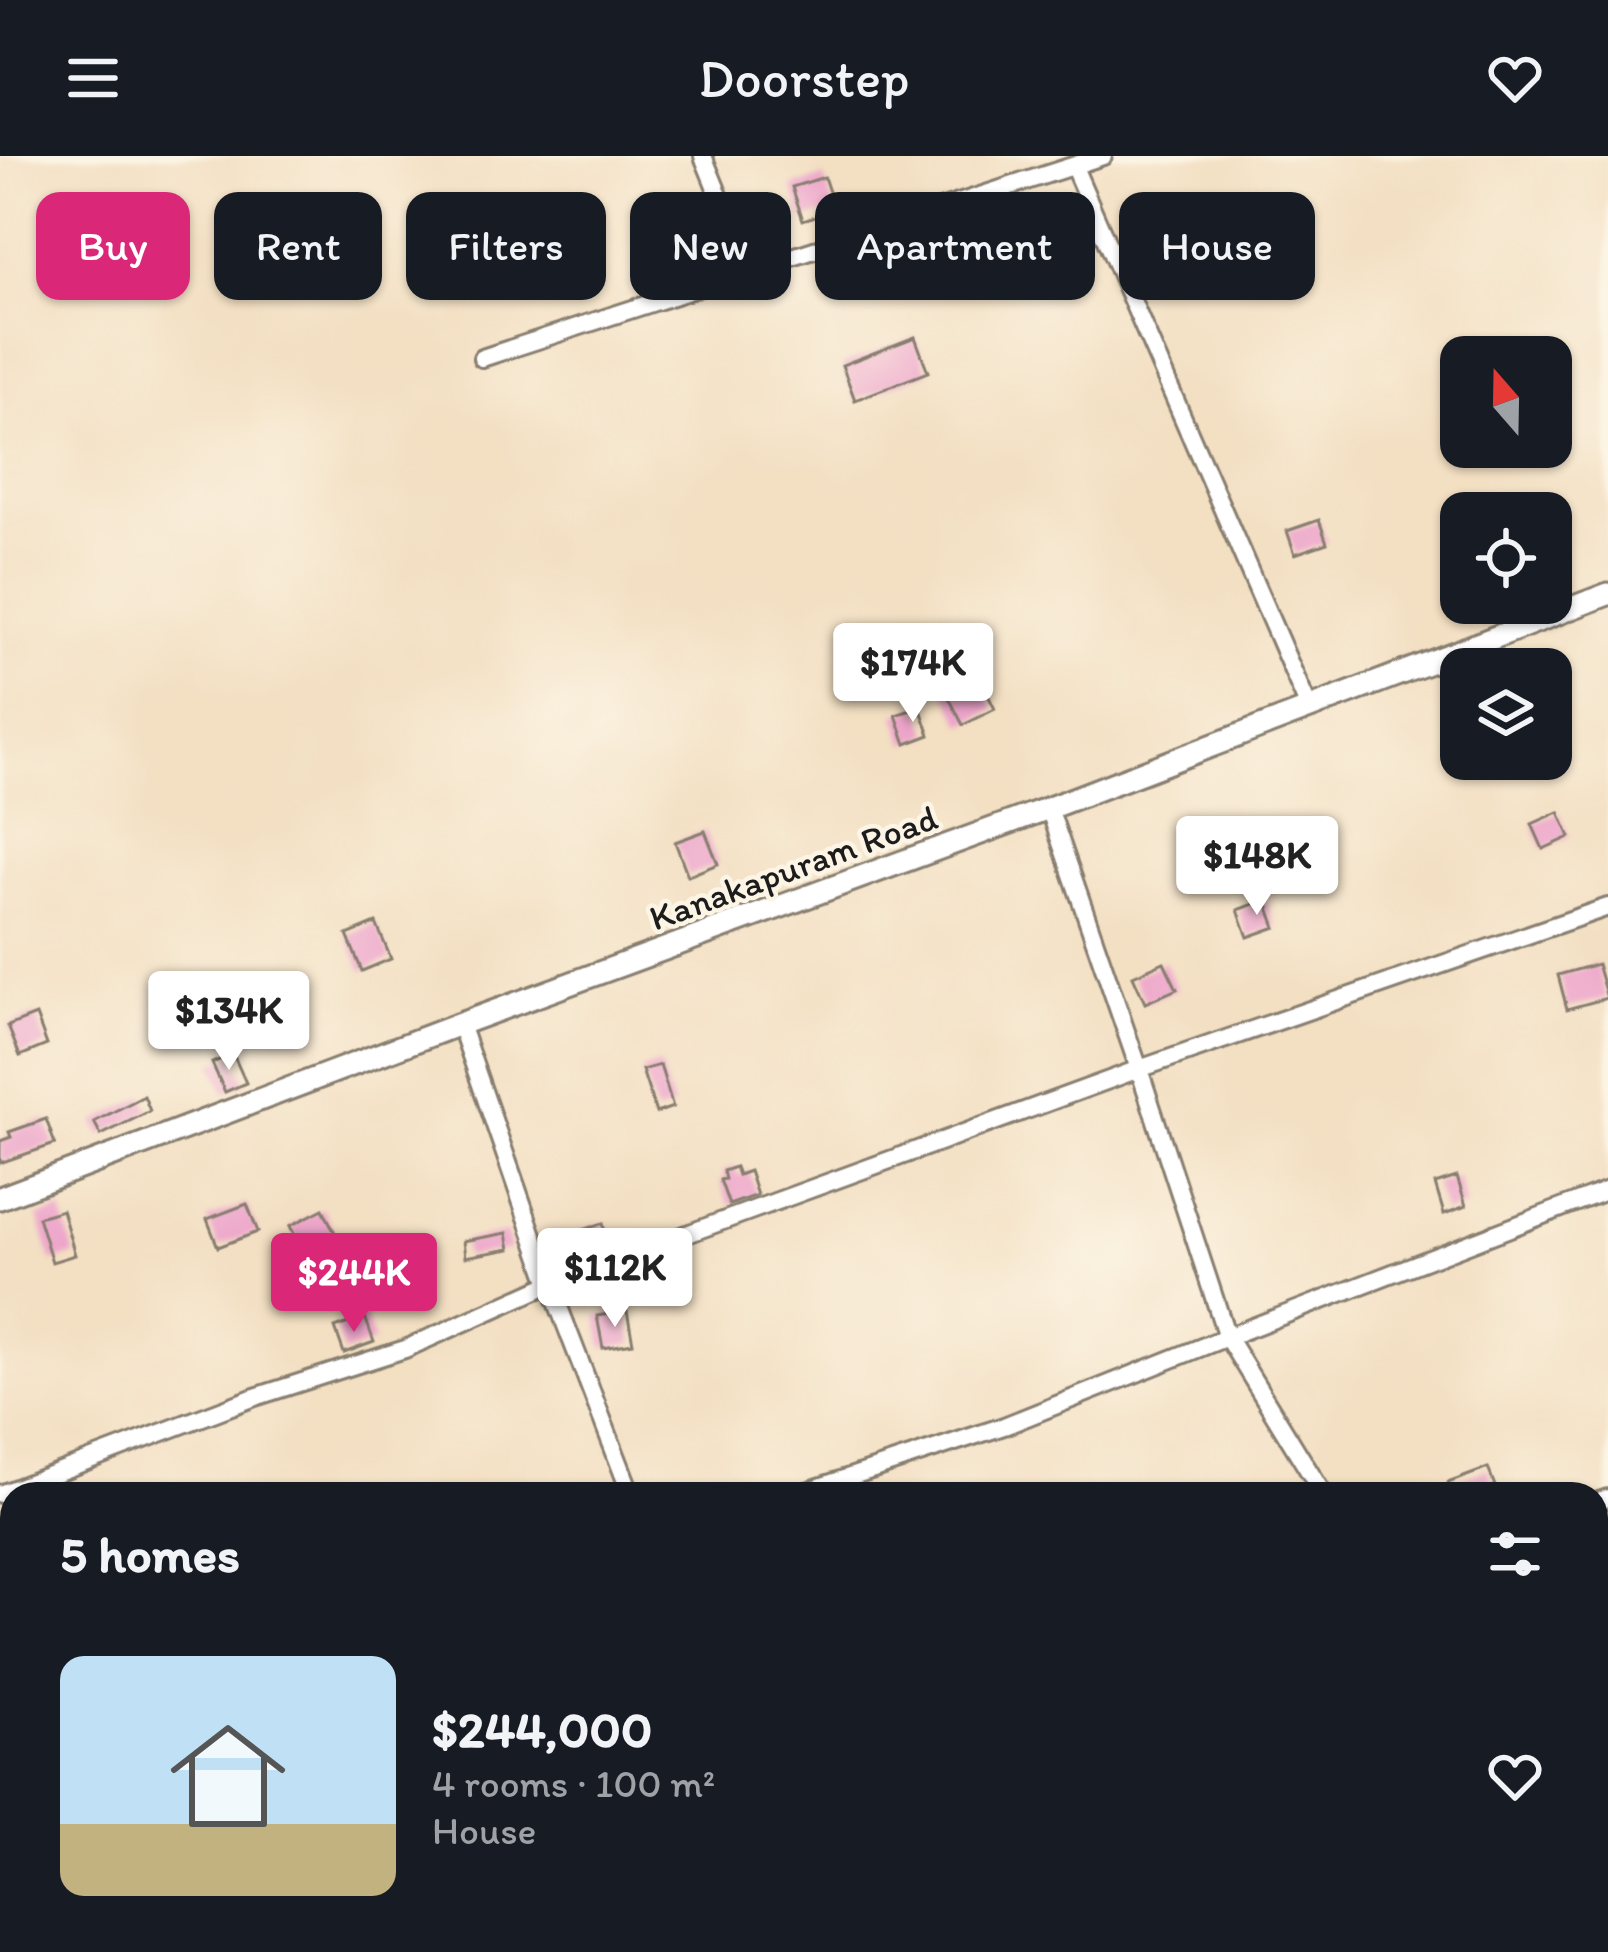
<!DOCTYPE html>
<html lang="en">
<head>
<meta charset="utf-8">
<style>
  body { margin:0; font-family:Itim,sans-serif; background:#242831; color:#f1f3f6; height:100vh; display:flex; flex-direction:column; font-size:45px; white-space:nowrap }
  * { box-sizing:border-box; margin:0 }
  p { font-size:39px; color:#9ea1a6 }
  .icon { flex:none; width:66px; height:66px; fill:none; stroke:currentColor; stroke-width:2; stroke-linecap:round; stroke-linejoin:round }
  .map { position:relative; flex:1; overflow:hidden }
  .details { position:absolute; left:0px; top:1326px; width:1608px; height:471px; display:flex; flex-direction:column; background:#171b24; border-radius:36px 36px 0 0; box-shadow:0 3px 9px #0004 }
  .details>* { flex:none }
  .guide { position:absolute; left:36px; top:36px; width:1536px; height:108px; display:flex; gap:24px }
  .needle { width:78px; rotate:340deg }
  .buttons { position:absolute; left:1440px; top:180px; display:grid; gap:24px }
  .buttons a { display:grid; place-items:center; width:132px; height:132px; border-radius:24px; background:#171b24; box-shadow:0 3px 9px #0004; font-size:60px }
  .price { position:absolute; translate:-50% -102px; padding:0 27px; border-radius:12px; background:#fff; color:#222; font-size:39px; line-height:78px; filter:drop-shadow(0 3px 6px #0008) }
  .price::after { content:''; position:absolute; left:50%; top:72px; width:36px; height:27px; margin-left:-18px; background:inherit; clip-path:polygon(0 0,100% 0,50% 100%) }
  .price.current { background:#db2777; color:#fff }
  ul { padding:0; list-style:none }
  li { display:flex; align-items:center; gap:36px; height:300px; padding:0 60px }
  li+li { border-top:3px solid #363941 }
  li span { display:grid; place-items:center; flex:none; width:336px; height:240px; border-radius:24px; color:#555 }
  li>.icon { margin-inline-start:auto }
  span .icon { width:144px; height:144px; fill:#fffc; stroke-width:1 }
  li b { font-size:51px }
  h2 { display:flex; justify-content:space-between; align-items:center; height:144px; padding:0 60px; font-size:51px }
  .pill { padding:0 42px; border-radius:24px; background:#171b24; box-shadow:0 3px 9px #0004; font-size:42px; line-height:108px }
  .pill.current { background:#db2777; color:#fff }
  header { display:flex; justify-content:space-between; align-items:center; height:156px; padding:0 60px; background:#171b24; font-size:54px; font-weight:600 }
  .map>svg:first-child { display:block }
  .water { fill:#68bde4; stroke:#426c80; stroke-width:3 }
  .building { fill:#eda5ca }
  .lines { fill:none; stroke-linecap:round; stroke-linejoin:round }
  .minor-casing { stroke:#887e6f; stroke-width:22 }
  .tertiary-casing { stroke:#887e6f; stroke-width:27 }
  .minor { stroke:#fff; stroke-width:16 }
  .tertiary { stroke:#fff; stroke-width:21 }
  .labels { text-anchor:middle; stroke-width:9; stroke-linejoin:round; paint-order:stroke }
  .street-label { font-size:36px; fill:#1c1c1c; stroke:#fcf5e5 }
</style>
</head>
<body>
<header><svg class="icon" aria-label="menu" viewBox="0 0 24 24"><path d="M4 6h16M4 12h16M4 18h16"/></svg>Doorstep<svg class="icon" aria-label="heart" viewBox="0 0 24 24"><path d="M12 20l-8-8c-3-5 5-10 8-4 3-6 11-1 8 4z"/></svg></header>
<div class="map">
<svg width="1608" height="1796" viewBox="0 0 1608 1796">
  <rect width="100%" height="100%" fill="#fcf5e5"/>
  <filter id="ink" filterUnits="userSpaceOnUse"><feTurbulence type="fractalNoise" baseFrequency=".00833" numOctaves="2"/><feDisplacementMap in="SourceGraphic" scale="24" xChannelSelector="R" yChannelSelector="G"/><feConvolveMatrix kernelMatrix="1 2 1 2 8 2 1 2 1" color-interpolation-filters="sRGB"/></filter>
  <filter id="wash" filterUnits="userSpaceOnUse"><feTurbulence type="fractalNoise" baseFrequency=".004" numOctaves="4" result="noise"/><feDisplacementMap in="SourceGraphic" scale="48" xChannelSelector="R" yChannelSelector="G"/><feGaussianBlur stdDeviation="2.7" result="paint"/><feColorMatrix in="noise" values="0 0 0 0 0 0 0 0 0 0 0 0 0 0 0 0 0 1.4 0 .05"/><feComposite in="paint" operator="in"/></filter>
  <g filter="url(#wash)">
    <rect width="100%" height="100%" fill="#f3dfc2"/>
    <path class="water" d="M1608,1643V1796H1575L1577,1785H1596C1596,1739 1587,1684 1608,1643Z"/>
    <g id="blocks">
      <g class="building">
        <polygon points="824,21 835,54 803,64 792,31"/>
        <polygon points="915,181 928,216 855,244 842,209"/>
        <polygon points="1319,364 1327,387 1295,398 1287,375"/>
        <polygon points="979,521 995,553 963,569 946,536"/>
        <polygon points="920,551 930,579 906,588 896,559"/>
        <polygon points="1559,656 1570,681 1543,693 1532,668"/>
        <polygon points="705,675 718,708 688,720 675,686"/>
        <polygon points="1266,744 1276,771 1248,781 1238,754"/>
        <polygon points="376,767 391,803 362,815 347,779"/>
        <polygon points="1164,806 1177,833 1145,847 1133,820"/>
        <polygon points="1597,808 1607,842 1567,853 1558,819"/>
        <polygon points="36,859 47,889 20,900 8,870"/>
        <polygon points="233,898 246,927 225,936 212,907"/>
        <polygon points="660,909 673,951 656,957 642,914"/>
        <polygon points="144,940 150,955 101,979 94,966"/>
        <polygon points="46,963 55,988 0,1007 0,985 11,981 9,976"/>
        <polygon points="735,1011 738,1019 749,1015 757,1039 729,1049 720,1024 725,1023 723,1015"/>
        <polygon points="1457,1021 1466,1050 1444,1058 1435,1028"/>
        <polygon points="247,1048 258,1076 218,1091 207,1063"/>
        <polygon points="323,1053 337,1081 304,1097 290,1070"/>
        <polygon points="62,1054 75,1099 52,1106 38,1061"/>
        <polygon points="603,1067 608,1091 581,1103 578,1076"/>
        <polygon points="507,1077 510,1093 465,1101 463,1085"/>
        <polygon points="627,1155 633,1187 603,1192 597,1160"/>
        <polygon points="365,1161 374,1186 344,1197 335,1172"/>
        <polygon points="1488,1312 1495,1330 1473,1338 1452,1338 1448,1327"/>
      </g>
    </g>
  </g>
  <g filter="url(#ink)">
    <use href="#blocks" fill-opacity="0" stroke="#887e6f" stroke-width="3"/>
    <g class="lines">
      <g class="minor-casing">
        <g id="minor">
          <polyline points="703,0 750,116"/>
          <polyline points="1074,11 1309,552"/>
          <polyline points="482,202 1103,0"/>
          <polyline points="1049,652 1139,913 1227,1181 1323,1338"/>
          <polyline points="460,868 550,1128 631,1338"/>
          <polyline points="0,1338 255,1241 405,1193 550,1128 1139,913 1608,751"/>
          <polyline points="798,1338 1004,1270 1227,1181 1608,1034"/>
          <polyline points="1596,1346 1608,1342"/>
          <polyline points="0,1451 12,1483"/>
          <polyline points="0,1639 12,1633"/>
          <polyline points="133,1785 137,1796"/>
          <polyline points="824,1785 829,1796"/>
          <polyline points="1236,1785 1241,1796"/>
          <polyline points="359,1796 385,1785"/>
          <polyline points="1119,1796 1140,1785"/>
        </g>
      </g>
      <g class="tertiary-casing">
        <polyline id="tertiary" points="0,1042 460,868 1049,652 1608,438"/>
      </g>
      <use href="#minor" class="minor"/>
      <use href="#tertiary" class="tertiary"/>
    </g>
  </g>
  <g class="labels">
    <g class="street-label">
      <text transform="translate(793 711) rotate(-20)" y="13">Kanakapuram Road</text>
    </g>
  </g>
</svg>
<div class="buttons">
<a><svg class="needle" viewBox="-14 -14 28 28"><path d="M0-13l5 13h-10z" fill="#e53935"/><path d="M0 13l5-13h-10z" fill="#9ea1a6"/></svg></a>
<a><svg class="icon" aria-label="locate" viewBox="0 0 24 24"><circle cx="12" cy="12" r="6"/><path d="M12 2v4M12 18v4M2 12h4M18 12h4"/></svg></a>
<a><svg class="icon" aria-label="layers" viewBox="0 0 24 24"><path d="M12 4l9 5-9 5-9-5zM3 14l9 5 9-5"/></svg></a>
</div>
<b class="price" style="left:913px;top:569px">$174K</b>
<b class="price" style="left:1257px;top:762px">$148K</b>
<b class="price" style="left:229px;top:917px">$134K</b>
<b class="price" style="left:615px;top:1174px">$112K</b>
<b class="price current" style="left:354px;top:1179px">$244K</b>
<div class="guide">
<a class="pill current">Buy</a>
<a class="pill">Rent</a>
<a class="pill">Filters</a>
<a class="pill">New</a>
<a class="pill">Apartment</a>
<a class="pill">House</a>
</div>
<section class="details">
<h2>5 homes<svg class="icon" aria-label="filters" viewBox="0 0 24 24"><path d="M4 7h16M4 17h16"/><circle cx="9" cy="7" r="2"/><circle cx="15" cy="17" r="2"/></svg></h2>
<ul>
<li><span style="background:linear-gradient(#bfe0f5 70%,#c2b280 0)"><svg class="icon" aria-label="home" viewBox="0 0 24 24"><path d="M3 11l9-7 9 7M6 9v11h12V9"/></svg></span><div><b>$244,000</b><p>4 rooms · 100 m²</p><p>House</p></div><svg class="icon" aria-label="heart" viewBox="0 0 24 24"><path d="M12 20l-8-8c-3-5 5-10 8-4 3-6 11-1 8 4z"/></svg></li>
</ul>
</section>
</div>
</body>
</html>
